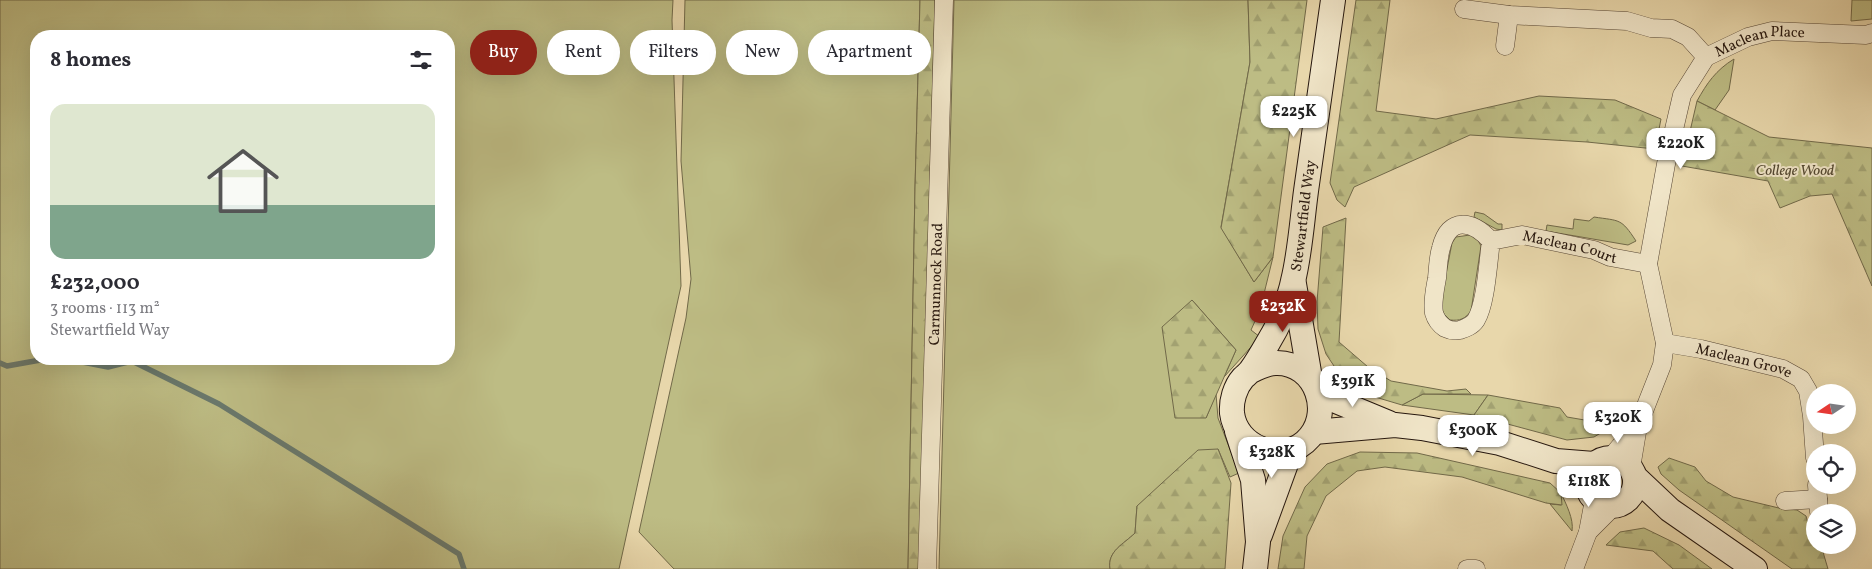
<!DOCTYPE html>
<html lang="en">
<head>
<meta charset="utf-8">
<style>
  body { margin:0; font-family:Vollkorn,serif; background:#f2f2f3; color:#2b2b33; height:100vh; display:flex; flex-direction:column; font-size:19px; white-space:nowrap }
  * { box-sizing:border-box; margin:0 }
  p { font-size:16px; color:#7c7c81 }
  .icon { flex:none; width:28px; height:28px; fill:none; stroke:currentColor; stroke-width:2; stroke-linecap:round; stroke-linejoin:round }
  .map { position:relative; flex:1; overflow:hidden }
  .details { position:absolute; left:30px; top:30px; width:425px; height:335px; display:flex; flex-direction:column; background:#fff; border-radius:20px; box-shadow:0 5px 20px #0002 }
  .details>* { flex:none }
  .guide { position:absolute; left:470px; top:30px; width:475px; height:45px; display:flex; gap:10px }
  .needle { width:32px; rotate:257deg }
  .tools { position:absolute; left:1806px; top:384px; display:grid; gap:10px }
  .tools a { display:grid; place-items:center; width:50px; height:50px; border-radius:50%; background:#fff; box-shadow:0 5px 20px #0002; font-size:25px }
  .price { position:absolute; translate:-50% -42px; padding:0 11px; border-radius:10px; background:#fff; color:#222; font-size:16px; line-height:32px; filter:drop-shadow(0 1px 2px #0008) }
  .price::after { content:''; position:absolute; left:50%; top:30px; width:15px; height:11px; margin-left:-8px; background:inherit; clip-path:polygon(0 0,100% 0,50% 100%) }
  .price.on { background:#8f2418; color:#fff }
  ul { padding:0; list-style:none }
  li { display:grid; align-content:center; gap:10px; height:265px; padding:0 20px }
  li+li { border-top:1px solid #e1e1e2 }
  li span { display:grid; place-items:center; height:155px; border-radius:15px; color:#555 }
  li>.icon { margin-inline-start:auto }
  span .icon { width:90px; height:90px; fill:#fffc; stroke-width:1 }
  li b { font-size:21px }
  h2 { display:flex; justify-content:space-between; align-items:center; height:60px; padding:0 20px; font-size:21px }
  .chip { padding:0 18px; border-radius:22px; background:#fff; box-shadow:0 5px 20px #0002; font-size:18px; line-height:45px }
  .chip.on { background:#8f2418; color:#fff }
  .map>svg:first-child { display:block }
  .green { fill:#bdbc84; stroke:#716949; fill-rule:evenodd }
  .forest { fill:url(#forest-firs); stroke:#716949 }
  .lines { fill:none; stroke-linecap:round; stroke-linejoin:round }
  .stream { stroke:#69786c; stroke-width:5.5 }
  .street-casing { stroke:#564635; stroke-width:19 }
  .secondary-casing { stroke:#25160e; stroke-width:26 }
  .street { stroke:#f0e5c8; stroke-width:18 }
  .secondary { stroke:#f0e5c8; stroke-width:24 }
  .labels { text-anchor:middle; stroke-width:4; stroke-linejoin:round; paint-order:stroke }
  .street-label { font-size:15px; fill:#25160e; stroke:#f0e5c8 }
  .park-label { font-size:15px; font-style:italic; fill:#534831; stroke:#f0e5c8 }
</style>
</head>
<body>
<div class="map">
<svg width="1872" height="569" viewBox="0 0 1872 569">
  <defs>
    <pattern id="forest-firs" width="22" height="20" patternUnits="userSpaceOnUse" patternTransform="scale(1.25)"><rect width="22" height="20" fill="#bdbc84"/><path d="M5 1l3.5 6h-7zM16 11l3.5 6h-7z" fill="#a2a171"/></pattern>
  </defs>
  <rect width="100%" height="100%" fill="#e8d7ab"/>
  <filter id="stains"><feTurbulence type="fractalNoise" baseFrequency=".004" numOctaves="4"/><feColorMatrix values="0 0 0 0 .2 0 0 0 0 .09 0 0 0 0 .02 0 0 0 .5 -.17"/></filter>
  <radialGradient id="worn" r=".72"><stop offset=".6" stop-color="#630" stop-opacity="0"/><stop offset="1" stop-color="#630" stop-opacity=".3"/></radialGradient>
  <g class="green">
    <path d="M0,0H673L672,20L681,286L619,569H0ZM36,36H449V359H36Z"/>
    <polygon points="685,0 920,0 915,188 908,569 674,569 639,532 686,318 691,279 681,161"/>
    <path d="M954,0H1248L1250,62L1221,227L1254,282L1273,257L1260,310L1251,330L1260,337L1224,377L1236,350L1192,300L1206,418L1216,394L1218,418L1239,473L1230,477L1218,449L1137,506L1135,533C1124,544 1107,551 1110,569H939Z"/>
    <polygon points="1852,0 1872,0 1872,19 1851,21"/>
    <path d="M1734,59L1729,90L1715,110L1697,101C1707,83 1716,70 1734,59Z"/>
    <polygon points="1475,212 1484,214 1498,224 1502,224 1502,230 1496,229 1474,217"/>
    <path d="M1594,217C1620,221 1621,218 1636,241L1628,245L1546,231L1547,225L1573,229L1574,219L1589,221Z"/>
    <path d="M1470,235L1477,238L1481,246L1471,311C1465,319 1460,321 1450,320L1444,314L1440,305L1452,243L1456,237Z"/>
    <polygon points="1423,394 1488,395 1474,415 1402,405"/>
    <path d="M1561,493C1566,504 1574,519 1572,531L1550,504L1561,505Z"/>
  </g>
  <g class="forest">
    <polygon points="920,0 935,0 919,569 908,569 915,188"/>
    <polygon points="1248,0 1307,0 1273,257 1254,282 1221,228 1250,62"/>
    <polygon points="1356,0 1390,0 1376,111 1436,119 1539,96 1615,100 1661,119 1655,149 1587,142 1470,135 1354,187 1345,207 1337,200 1330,183"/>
    <polygon points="1697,101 1769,137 1872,148 1872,286 1832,194 1810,196 1780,208 1768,181 1682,166"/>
    <polygon points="1346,218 1339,342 1368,367 1391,381 1447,391 1466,389 1471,394 1423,394 1402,405 1365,394 1340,375 1326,354 1318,329 1317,302 1323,227"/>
    <polygon points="1192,300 1236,350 1206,418 1175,418 1162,327"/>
    <polygon points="1488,395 1560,408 1567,417 1614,425 1594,437 1567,440 1474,415"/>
    <path d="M1218,449L1231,483L1225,569H1110C1107,551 1124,544 1135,533L1137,506L1198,450Z"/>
    <polygon points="1360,452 1417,453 1550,483 1561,493 1562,505 1546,503 1462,477 1385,467 1357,471 1326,496 1307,536 1304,569 1278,569 1283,536 1305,487 1327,464"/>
    <polygon points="1669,458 1695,467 1706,481 1733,497 1783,509 1797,510 1806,516 1814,545 1823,552 1828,569 1792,569 1679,490 1661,474 1658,467"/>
    <polygon points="1644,528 1679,545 1712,569 1673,569 1653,551 1606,545 1620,532"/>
  </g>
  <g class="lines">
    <g class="stream">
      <polyline points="67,359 108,367 132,361 219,404 459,554 464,569"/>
      <polyline points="0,363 7,366 46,359"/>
    </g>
    <g class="street-casing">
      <g id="street">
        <polyline points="1464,9 1509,15 1627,21 1651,28 1672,29 1688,37 1706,57"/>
        <polyline points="1505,46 1509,15"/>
        <path id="s1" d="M1491,241C1473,221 1449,215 1441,248C1438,258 1438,269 1437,278C1435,289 1432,302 1434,313C1436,320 1439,324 1445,328C1449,330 1455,331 1460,330C1466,328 1472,326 1476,320C1486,304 1488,262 1491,241L1522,235L1594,250L1610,257L1648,264"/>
        <path id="s2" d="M1665,343L1701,349L1783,369L1801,379L1808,391L1812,416L1815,458"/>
        <polyline points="1611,457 1637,426"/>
        <path id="s3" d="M1631,468L1638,426L1662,365L1665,343L1648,264L1666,164L1682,95L1706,57L1748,37L1772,31L1866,35L1872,33"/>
        <polyline points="1817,485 1819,512"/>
        <polyline points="1785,501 1818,499"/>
        <polyline points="1588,532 1613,507"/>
        <path id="s4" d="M927,569L944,0"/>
        <polyline points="1467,569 1476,569"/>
        <polyline points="1574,569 1588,532 1594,500"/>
      </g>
    </g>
    <g class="secondary-casing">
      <g id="secondary">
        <polyline points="1294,284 1310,378"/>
        <path id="s5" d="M1251,371C1259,367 1267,363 1276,363C1317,362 1335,416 1305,442C1279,464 1236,447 1232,413C1231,401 1235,387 1243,378C1246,375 1249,373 1251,370C1259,359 1266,346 1273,334C1280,322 1290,296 1293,281C1300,253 1302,221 1306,191C1315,128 1324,64 1333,0"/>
        <polyline points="1319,394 1389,423"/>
        <polyline points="1237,431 1253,480 1258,542 1255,569"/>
        <polyline points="1314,432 1395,425 1422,428 1500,443 1556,461 1594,464"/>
        <circle cx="1611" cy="482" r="24"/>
        <polyline points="1635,477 1670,510 1755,569"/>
        <polyline points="1260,535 1291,450"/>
      </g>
    </g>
    <use href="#street" class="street"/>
    <use href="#secondary" class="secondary"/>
  </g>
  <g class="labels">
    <g class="street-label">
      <text dy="5" stroke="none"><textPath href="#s3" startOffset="486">Maclean Place</textPath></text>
      <text dy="5" stroke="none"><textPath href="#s5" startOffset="444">Stewartfield Way</textPath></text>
      <text dy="5" stroke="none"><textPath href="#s1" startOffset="349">Maclean Court</textPath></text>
      <text dy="5" stroke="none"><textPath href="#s4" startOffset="285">Carmunnock Road</textPath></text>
      <text dy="5" stroke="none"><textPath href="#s2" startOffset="81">Maclean Grove</textPath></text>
    </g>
    <g class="park-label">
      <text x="1795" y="175">College Wood</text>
    </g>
  </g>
  <rect width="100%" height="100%" filter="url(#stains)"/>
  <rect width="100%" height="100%" fill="url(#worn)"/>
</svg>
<div class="tools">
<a><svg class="needle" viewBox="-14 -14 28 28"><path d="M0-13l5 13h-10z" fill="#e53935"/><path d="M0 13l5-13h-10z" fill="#7c7c81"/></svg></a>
<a><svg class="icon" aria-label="locate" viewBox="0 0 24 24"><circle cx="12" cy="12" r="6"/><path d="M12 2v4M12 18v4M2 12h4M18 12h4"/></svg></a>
<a><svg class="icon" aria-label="layers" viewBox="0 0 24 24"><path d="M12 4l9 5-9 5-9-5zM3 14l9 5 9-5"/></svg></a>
</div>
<b class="price" style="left:1294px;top:138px">£225K</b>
<b class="price" style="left:1681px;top:170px">£220K</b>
<b class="price on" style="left:1283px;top:333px">£232K</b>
<b class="price" style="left:1353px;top:408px">£391K</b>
<b class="price" style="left:1618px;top:444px">£320K</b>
<b class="price" style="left:1473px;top:457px">£300K</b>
<b class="price" style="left:1272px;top:479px">£328K</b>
<b class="price" style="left:1589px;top:508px">£118K</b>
<div class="guide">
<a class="chip on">Buy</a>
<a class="chip">Rent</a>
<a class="chip">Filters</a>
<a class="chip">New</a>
<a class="chip">Apartment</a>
</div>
<section class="details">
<h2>8 homes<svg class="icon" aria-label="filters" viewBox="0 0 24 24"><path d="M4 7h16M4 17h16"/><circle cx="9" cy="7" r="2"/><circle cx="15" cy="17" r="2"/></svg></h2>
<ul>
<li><span style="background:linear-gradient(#dfe7d0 65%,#7fa58c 0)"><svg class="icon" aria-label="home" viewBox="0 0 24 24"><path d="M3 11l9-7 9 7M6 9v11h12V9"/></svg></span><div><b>£232,000</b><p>3 rooms · 113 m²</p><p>Stewartfield Way</p></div></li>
</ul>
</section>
</div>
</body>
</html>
